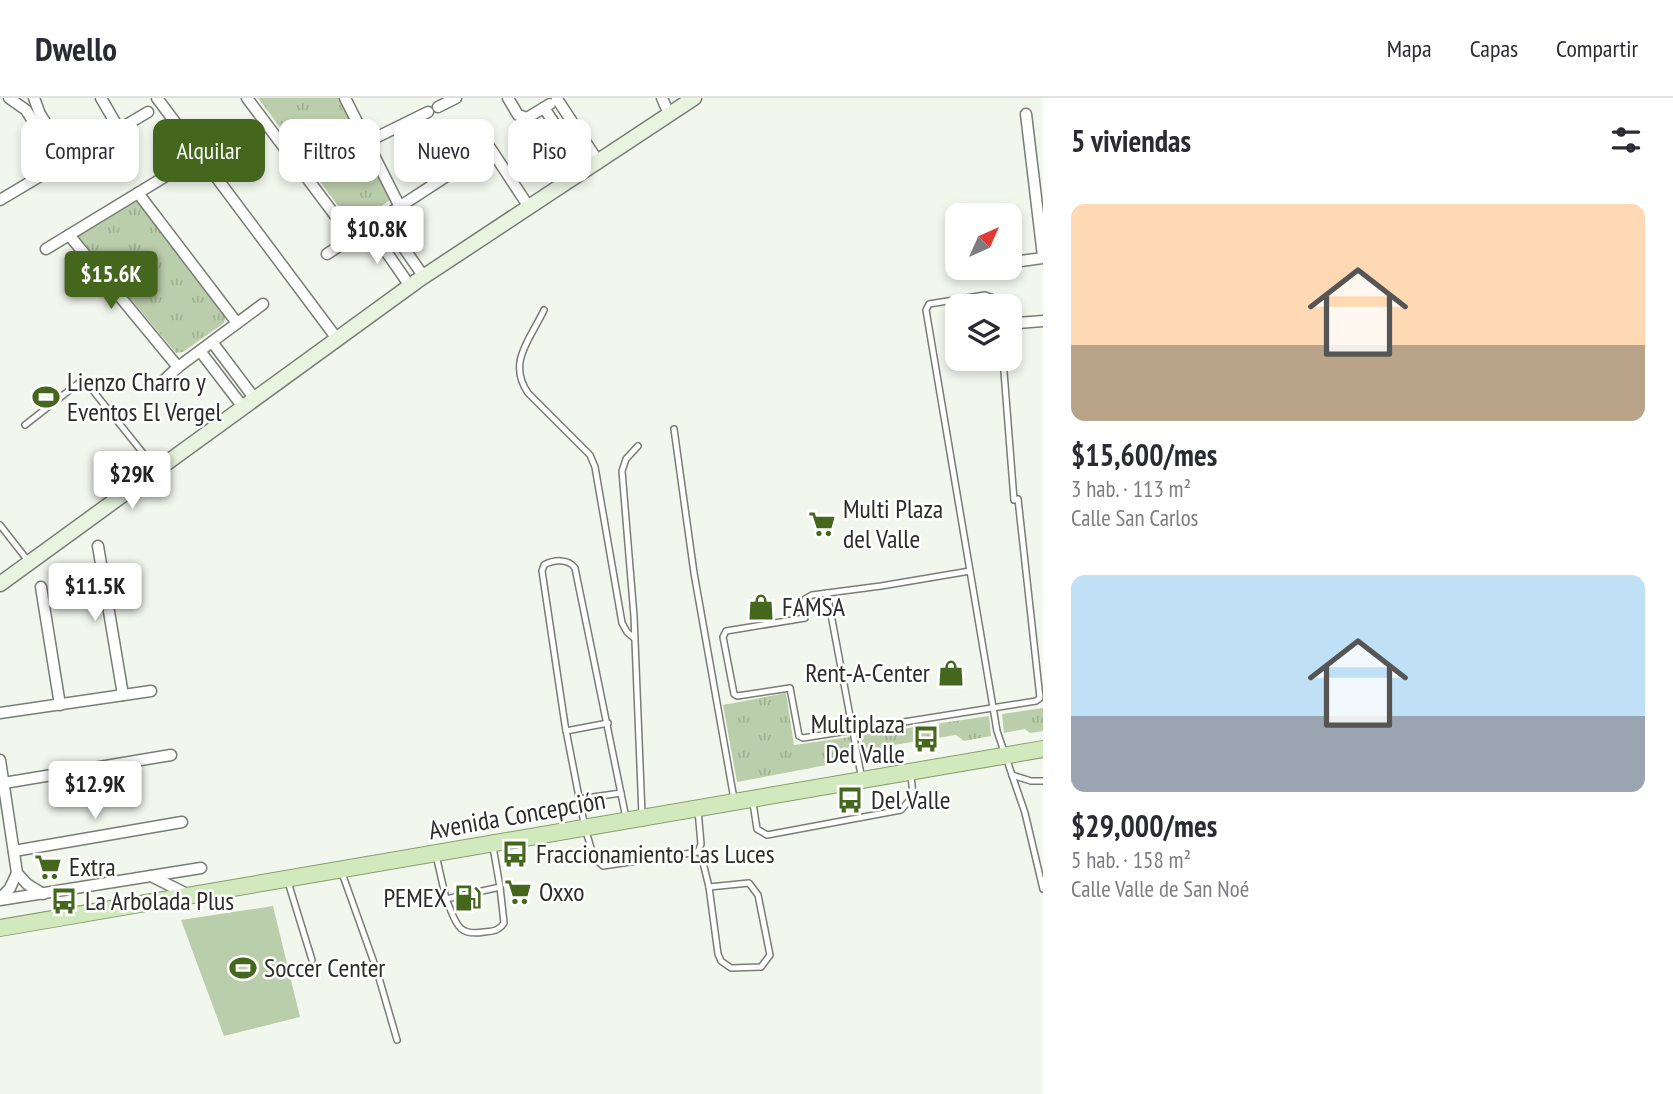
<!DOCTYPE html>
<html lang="es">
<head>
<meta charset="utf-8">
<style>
  body { margin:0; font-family:"PT Sans Narrow",sans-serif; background:#f7f7f7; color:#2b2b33; height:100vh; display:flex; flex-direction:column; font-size:26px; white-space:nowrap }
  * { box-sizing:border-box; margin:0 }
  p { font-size:23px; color:#7c7c81 }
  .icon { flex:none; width:38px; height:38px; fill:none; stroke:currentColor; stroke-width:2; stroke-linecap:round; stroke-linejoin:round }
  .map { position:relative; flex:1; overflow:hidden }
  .side { display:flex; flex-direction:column; background:#fff; width:630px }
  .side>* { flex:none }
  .top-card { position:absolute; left:21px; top:21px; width:665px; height:63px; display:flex; gap:14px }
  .needle { width:46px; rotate:45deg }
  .tools { position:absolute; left:945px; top:105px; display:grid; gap:14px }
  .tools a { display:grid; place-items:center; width:77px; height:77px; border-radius:14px; background:#fff; box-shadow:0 4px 10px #0003; font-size:35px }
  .price { position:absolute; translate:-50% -60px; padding:0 16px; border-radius:7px; background:#fff; color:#222; font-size:23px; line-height:46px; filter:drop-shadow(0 2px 4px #0008) }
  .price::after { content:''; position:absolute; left:50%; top:42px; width:21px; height:16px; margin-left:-10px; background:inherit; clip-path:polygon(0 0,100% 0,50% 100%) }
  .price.selected { background:#44661d; color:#fff }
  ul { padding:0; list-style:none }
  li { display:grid; align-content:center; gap:14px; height:371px; padding:0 28px }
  li span { display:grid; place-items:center; height:217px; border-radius:14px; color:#555 }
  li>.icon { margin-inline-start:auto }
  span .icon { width:126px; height:126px; fill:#fffc; stroke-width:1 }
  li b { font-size:30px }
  h2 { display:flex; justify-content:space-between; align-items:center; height:84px; padding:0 28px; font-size:30px }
  .tag { padding:0 24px; border-radius:14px; background:#fff; box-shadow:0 4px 10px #0003; font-size:24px; line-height:63px }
  .tag.selected { background:#44661d; color:#fff }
  header { display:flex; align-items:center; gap:42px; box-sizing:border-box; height:98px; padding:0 35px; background:#fff; border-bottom:2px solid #e1e1e2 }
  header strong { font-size:33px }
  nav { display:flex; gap:38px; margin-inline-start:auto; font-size:24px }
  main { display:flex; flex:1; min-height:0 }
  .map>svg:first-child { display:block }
  .grass { fill:url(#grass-tufts) }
  .pitch { fill:#bbceab }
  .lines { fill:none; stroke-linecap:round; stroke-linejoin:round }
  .lane-casing { stroke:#797d75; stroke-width:8 }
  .street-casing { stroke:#797d75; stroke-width:13 }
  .secondary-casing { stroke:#797d75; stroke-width:17 }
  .primary-casing { stroke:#849e6e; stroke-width:18 }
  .lane { stroke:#fff; stroke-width:5 }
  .street { stroke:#fff; stroke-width:10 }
  .secondary { stroke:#e8f4df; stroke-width:14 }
  .primary { stroke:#d2e9be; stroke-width:16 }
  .labels { text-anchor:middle; stroke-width:5; stroke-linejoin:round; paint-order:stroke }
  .poi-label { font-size:26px; fill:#2c2d2a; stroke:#fff; text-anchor:start }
  .street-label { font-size:26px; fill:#2c2d2a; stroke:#fff }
</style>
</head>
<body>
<header>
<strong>Dwello</strong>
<nav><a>Mapa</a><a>Capas</a><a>Compartir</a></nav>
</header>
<main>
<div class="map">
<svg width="1043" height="996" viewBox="0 0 1043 996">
  <defs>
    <pattern id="grass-tufts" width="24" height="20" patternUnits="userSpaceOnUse" patternTransform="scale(1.75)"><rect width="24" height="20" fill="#bbceab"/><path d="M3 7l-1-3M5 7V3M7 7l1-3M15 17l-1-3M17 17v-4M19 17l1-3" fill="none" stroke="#a1b193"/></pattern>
  </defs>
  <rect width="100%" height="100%" fill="#f2f7ee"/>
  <g class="grass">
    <polygon points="258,0 339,0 390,102 353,128"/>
    <polygon points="137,103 226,218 224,225 183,254 176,255 78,138"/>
    <polygon points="786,595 794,647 850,639 853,662 737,684 723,607"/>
    <polygon points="1043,610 1043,633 1030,635 1025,631 1004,635 1002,616"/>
    <polygon points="989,618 991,638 964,643 956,637 888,648 885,658 865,661 861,637"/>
  </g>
  <polygon class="pitch" points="273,808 300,919 224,938 181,822"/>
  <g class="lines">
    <g class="lane-casing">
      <g id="lane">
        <polyline points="996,208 994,200 985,197 929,206 926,212 997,633 1025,715 1043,791"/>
        <path d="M544,212C530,242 507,264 528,295L590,357L595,369L622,525L627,534L634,540"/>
        <polyline points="25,327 80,284 86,284 155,370"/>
        <polyline points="674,331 694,475 734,701"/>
        <polyline points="638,348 626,361 622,373 634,518 642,717"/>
        <polyline points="0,427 29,464"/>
        <polyline points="970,473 881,488 812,497 805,501 805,520 726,533 723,539 734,596 737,598 790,590 799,638 803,640 1036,603 1040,600 1018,401 1014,402 1003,261"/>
        <polyline points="827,495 862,682"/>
        <polyline points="566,633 608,625"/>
        <polyline points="1012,677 1031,683 1043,683"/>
        <polyline points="579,701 621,695"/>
        <polyline points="753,705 757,731 767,737 901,712 913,698 911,677"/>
        <path d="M626,720L575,470C568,460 553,462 544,467L542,473L565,627L585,730L594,760L603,768L698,754L701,746L698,712"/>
        <polyline points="700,752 709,789"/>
        <polyline points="436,757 446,801 500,789 493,749"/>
        <polyline points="342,775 377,873 397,942"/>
        <polyline points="288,784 312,862"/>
        <polygon points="749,785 758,797 770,857 761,869 731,870 721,863 718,856 709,789"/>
        <path d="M446,801C456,823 456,839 484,834C493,833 499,833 504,825L500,789"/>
      </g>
    </g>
    <g class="street-casing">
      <g id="street">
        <polyline points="9,0 26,12 60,66"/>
        <polyline points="34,0 40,16 68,61"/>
        <polyline points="101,0 119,31"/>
        <polyline points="157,0 338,242"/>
        <polyline points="247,0 352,140"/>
        <polyline points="345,0 400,109"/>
        <polyline points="508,0 518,17 527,20 550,6"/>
        <polyline points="662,0 669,16"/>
        <polyline points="557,1 598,63"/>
        <polyline points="438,9 456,0"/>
        <polyline points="544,10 585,71"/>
        <polyline points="1026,16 1043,158"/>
        <polyline points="477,30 529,109"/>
        <polyline points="367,44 428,14"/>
        <polyline points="138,95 237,225"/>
        <polyline points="0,102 148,14"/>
        <polyline points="383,120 424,179"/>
        <polyline points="369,129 410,188"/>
        <polyline points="69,137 178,269"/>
        <polyline points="46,151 166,78"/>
        <polyline points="327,156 459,70"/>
        <polyline points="1013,164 1043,160"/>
        <polyline points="1018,225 1043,223"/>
        <polyline points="212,244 255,301"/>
        <polyline points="200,253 243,309"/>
        <polyline points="158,288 178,269 263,206"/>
        <polyline points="98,448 123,597"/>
        <polyline points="41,489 60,607"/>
        <polyline points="0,615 151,593"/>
        <polyline points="0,662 17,775"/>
        <polyline points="4,685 171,657"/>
        <polyline points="14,753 182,724"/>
        <polyline points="17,775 27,786 43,796"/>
        <polyline points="151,778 189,797"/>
        <polyline points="0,801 10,790 17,775"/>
        <polyline points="0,802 201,770"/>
      </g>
    </g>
    <g class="secondary-casing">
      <polyline id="secondary" points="0,486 417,183 694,0"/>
    </g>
    <g class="primary-casing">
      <polyline id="primary" points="0,830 1043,651"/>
    </g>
    <use href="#lane" class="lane"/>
    <use href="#street" class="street"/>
    <use href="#secondary" class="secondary"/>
    <use href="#primary" class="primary"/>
  </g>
  <defs>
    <g id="stadium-bare" transform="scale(2.1)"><path d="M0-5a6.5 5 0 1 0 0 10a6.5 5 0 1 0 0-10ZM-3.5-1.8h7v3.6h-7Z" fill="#44661d" stroke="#fff" stroke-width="2.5" paint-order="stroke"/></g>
    <g id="supermarket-bare" transform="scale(2.1)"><path d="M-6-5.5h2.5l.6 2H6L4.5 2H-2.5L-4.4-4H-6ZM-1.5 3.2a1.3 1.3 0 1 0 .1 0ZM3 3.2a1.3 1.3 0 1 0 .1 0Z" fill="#44661d" stroke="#fff" stroke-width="2.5" paint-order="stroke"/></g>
    <g id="shop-bare" transform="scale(2.1)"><path d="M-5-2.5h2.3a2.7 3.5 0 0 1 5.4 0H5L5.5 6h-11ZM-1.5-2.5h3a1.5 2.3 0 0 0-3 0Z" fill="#44661d" stroke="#fff" stroke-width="2.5" paint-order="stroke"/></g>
    <g id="bus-bare" transform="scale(2.1)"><path d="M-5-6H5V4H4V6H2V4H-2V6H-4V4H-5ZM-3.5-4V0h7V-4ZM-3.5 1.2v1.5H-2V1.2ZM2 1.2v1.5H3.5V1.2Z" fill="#44661d" stroke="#fff" stroke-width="2.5" paint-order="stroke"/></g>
    <g id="fuel-bare" transform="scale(2.1)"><path d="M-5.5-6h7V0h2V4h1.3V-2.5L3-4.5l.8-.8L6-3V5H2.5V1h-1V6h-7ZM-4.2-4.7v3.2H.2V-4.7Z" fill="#44661d" stroke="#fff" stroke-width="2.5" paint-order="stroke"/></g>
  </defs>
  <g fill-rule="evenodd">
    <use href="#stadium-bare" x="46" y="299"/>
    <use href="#supermarket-bare" x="822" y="426"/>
    <use href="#shop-bare" x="761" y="509"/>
    <use href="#shop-bare" x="951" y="575"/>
    <use href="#bus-bare" x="926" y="641"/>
    <use href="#bus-bare" x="850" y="702"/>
    <use href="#bus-bare" x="515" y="756"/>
    <use href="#supermarket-bare" x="48" y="769"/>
    <use href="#supermarket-bare" x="518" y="794"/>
    <use href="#fuel-bare" x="468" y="800"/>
    <use href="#bus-bare" x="64" y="803"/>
    <use href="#stadium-bare" x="243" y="870"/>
  </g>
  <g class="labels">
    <g class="poi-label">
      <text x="67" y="293">Lienzo Charro y<tspan x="67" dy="30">Eventos El Vergel</tspan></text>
      <text x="843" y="420">Multi Plaza<tspan x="843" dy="30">del Valle</tspan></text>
      <text x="782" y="518">FAMSA</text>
      <text x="930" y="584" text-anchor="end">Rent-A-Center</text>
      <text x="905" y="635" text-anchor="end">Multiplaza<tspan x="905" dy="30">Del Valle</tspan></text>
      <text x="871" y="711">Del Valle</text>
      <text x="536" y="765">Fraccionamiento Las Luces</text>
      <text x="69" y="778">Extra</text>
      <text x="539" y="803">Oxxo</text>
      <text x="447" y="809" text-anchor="end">PEMEX</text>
      <text x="85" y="812">La Arbolada Plus</text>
      <text x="264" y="879">Soccer Center</text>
    </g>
    <g class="street-label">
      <text transform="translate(517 717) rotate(-10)" y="9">Avenida Concepción</text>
    </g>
  </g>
</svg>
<div class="tools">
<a><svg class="needle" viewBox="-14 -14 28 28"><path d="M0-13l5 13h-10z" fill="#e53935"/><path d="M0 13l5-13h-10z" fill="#7c7c81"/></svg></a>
<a><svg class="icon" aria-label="layers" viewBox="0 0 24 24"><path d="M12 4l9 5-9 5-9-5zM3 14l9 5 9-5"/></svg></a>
</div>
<b class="price" style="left:377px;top:168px">$10.8K</b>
<b class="price selected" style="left:111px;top:213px">$15.6K</b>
<b class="price" style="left:132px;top:413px">$29K</b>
<b class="price" style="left:95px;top:525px">$11.5K</b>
<b class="price" style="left:95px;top:723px">$12.9K</b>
<div class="top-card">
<a class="tag">Comprar</a>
<a class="tag selected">Alquilar</a>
<a class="tag">Filtros</a>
<a class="tag">Nuevo</a>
<a class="tag">Piso</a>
</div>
</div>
<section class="side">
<h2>5 viviendas<svg class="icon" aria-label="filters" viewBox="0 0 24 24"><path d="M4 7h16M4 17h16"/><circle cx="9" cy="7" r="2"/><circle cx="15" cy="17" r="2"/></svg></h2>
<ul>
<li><span style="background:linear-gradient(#ffd9b3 65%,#b9a48a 0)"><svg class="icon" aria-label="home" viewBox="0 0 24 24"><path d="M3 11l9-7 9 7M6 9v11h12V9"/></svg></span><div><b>$15,600/mes</b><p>3 hab. · 113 m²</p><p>Calle San Carlos</p></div></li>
<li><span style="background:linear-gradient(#bfe0f5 65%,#9aa5b1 0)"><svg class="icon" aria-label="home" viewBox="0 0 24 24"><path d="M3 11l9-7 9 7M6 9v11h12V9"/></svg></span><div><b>$29,000/mes</b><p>5 hab. · 158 m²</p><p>Calle Valle de San Noé</p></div></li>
</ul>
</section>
</main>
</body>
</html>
